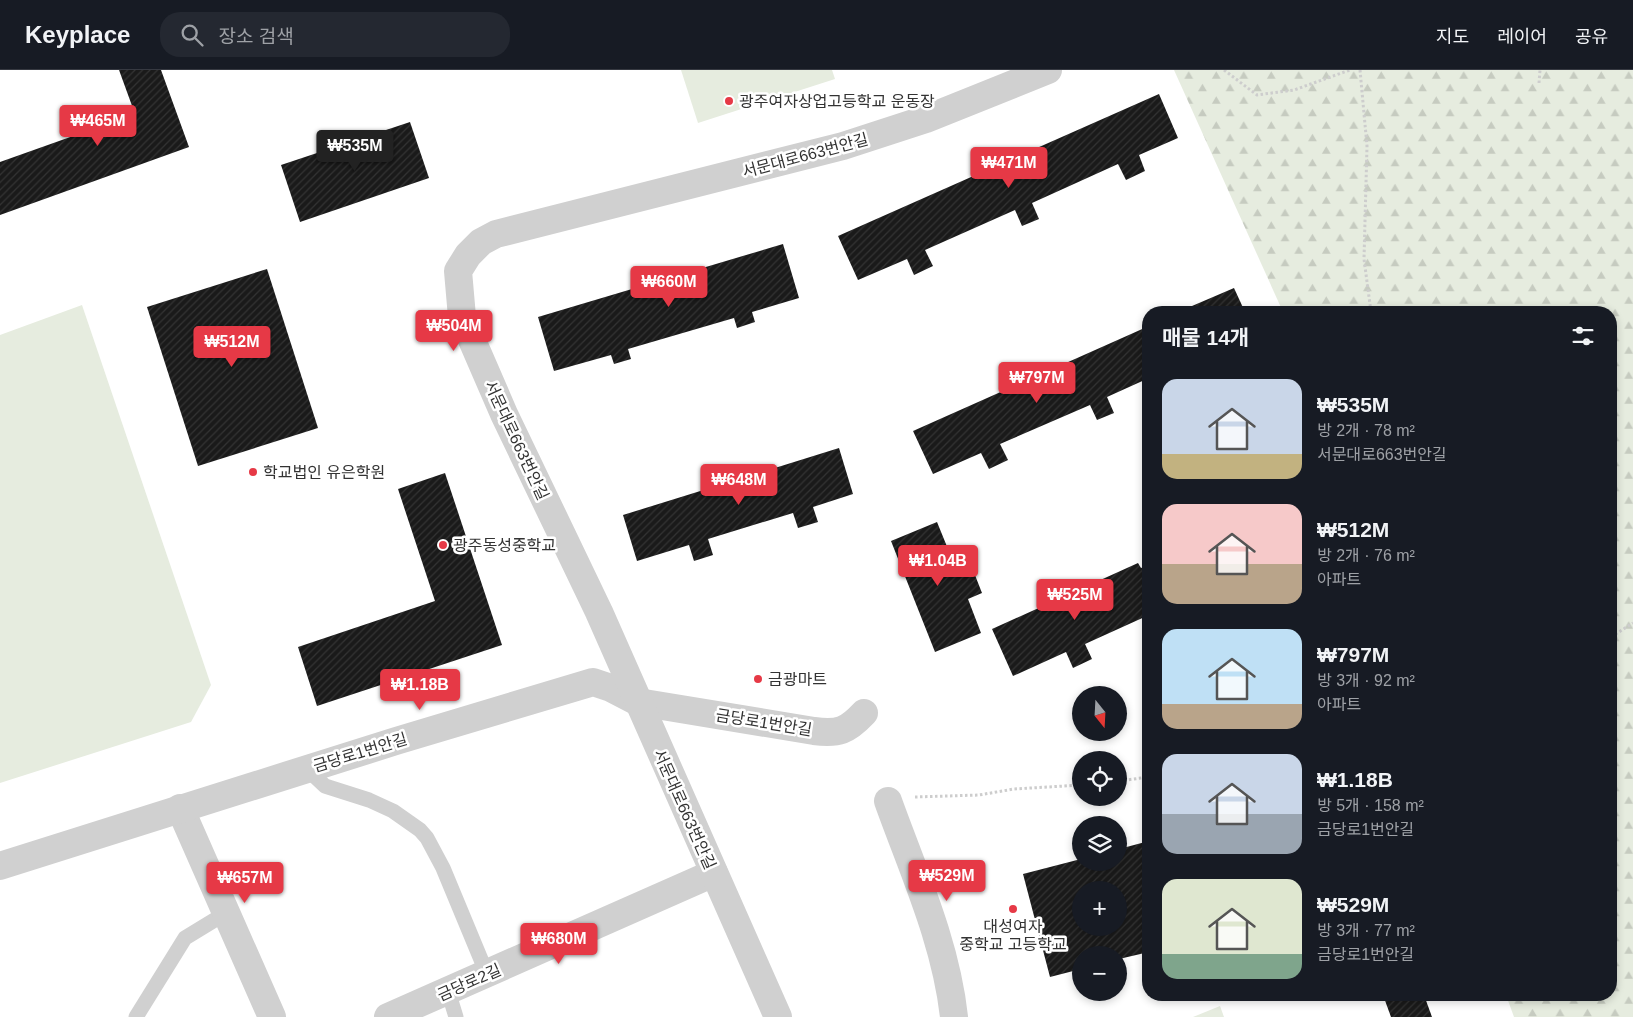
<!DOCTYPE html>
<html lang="ko">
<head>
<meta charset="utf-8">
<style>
  body { margin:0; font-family:Arial,"Noto Sans KR",sans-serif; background:#242831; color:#f1f3f6; height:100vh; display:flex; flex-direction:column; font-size:19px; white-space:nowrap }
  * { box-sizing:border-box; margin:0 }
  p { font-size:16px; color:#9ea1a6 }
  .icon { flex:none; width:28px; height:28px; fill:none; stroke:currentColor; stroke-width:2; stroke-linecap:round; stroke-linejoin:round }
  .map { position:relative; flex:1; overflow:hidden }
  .panel { position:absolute; left:1142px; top:236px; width:475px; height:695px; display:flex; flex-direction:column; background:#171b24; border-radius:20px; box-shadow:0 2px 8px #0003 }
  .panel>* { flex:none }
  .needle { width:32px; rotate:162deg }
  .fabs { position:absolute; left:1072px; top:616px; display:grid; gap:10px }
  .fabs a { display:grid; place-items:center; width:55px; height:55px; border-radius:50%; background:#171b24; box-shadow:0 2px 8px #0003; font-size:25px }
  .price { position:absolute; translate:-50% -42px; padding:0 11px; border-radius:5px; background:#e63946; color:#fff; font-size:16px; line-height:32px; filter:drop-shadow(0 1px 2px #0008) }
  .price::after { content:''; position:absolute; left:50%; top:30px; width:15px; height:11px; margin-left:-8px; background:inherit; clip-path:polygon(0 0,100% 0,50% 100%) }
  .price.selected { background:#222; color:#fff }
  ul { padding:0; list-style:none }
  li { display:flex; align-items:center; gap:15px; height:125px; padding:0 20px }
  li span { display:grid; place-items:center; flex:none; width:140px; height:100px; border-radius:15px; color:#555 }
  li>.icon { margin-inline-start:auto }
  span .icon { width:60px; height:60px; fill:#fffc; stroke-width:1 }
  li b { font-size:21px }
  h2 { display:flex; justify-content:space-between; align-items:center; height:60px; padding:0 20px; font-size:21px }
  header { display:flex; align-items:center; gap:30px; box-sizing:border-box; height:70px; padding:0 25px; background:#171b24; border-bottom:1px solid #363941 }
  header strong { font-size:24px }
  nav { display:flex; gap:28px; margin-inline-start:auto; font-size:18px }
  .search { width:350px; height:45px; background:#242831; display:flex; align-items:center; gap:12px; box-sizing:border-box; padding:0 18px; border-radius:20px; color:#9ea1a6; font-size:19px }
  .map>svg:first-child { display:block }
  .green { fill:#e6ecdf }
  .forest { fill:url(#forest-firs) }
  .building { fill:url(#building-hatch); fill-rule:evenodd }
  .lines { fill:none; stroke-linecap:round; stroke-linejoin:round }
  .path { stroke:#cdcdcd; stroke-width:3; stroke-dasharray:2.5 2.5; stroke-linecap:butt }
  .service { stroke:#d0d0d0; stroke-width:15 }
  .minor { stroke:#d0d0d0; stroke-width:28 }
  .poi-dot { fill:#e63946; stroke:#fff; stroke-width:2 }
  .labels { text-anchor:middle; stroke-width:5; stroke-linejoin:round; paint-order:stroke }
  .poi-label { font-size:16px; fill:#333; stroke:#fff; text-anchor:start }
  .street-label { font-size:16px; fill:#333; stroke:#fff }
</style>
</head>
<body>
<header>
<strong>Keyplace</strong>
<div class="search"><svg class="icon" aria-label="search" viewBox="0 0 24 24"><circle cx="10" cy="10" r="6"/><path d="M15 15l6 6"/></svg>장소 검색</div>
<nav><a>지도</a><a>레이어</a><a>공유</a></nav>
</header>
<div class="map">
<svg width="1633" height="947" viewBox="0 0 1633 947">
  <defs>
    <pattern id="forest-firs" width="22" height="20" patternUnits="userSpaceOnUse" patternTransform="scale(1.25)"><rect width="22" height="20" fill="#e6ecdf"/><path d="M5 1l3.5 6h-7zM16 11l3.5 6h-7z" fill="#c6cbc0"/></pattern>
    <pattern id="building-hatch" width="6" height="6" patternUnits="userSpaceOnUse" patternTransform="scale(1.25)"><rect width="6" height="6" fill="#1a1a1a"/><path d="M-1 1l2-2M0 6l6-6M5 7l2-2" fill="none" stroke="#333"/></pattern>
  </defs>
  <rect width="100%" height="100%" fill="#fff"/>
  <g class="green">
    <polygon points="681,0 832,0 835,9 698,53"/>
    <polygon points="82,235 211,615 191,652 0,713 0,265"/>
    <polygon points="1220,936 1224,947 1193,947"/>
  </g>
  <polygon class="forest" points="1174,0 1633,0 1633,947 1514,947 1506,925 1611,925 1611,242 1283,242"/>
  <g class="building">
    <polygon points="119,0 161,0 189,77 0,145 0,92 135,44"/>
    <polygon points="1159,24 1178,68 1139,85 1145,101 1126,110 1118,94 1032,133 1039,149 1022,156 1015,140 925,180 933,196 914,205 907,189 858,210 838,166"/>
    <polygon points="410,52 429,108 300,152 281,95"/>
    <polygon points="783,174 799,228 752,242 755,252 737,258 734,248 628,279 631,289 614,294 611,285 554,301 538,247"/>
    <polygon points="267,199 318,358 198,396 147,237"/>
    <polygon points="1234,218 1245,242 1178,242"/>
    <polygon points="1149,256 1149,308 1107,327 1114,343 1097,350 1090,335 1000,374 1008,390 989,399 981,383 933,404 913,361"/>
    <polygon points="839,378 853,424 813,437 818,452 798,458 793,443 708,469 713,485 694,491 689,475 637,491 623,445"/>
    <polygon points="445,403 502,575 317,636 298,577 435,531 398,419"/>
    <polygon points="937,452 959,506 973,500 982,523 968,529 981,563 935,582 891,471"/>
    <polygon points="1138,493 1141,498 1149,495 1149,545 1085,574 1092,589 1073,598 1066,582 1013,606 992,559"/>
    <path d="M1149,771V882L1119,889V885H1081V899L1050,907L1023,804L1081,789V792H1119V779ZM1081,820H1119V858H1081Z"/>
    <polygon points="1383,925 1424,925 1432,947 1391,947"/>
  </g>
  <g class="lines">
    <g class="path">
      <polyline points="1224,0 1257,25 1294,20 1350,0"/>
      <polyline points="1360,0 1367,76 1364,189 1371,242"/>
      <polyline points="1539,13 1540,0"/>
      <polyline points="1611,567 1633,553"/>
      <polyline points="1119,711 1149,707"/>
      <polyline points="915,727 979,725 1014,719 1081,715"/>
    </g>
    <g class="service">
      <polyline points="307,699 325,716 369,730 393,741 420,760 427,768 443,798 487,904"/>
      <polyline points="448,921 456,947"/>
      <polyline points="136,947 185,868 226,843"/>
    </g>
    <g class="minor">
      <path d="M888,731C913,801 946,872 954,947"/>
      <polyline points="180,738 272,947"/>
      <path d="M0,796L396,671L593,612L611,618L638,632L814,661C839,664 847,661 864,643"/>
      <polyline points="388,947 714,803"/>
      <polyline points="778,947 599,542 504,344 462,247 458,201 468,185 481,172 496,164 843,76 926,49 1048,0"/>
    </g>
  </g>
  <g class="poi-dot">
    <circle cx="729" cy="31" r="5"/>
    <circle cx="253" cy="402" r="5"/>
    <circle cx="443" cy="475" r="5"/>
    <circle cx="758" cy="609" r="5"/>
    <circle cx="1013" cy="839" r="5"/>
  </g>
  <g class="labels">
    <g class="poi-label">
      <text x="739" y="37">광주여자상업고등학교 운동장</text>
      <text x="263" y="408">학교법인 유은학원</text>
      <text x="453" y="481">광주동성중학교</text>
      <text x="768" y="615">금광마트</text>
      <text x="1013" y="862" text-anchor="middle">대성여자<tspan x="1013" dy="18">중학교 고등학교</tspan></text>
    </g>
    <g class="street-label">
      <text transform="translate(805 85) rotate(-15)" y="6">서문대로663번안길</text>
      <text transform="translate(517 370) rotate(65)" y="6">서문대로663번안길</text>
      <text transform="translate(764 652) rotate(9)" y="6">금당로1번안길</text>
      <text transform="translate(360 682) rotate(-17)" y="6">금당로1번안길</text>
      <text transform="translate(685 739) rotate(66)" y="6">서문대로663번안길</text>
      <text transform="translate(469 912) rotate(-24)" y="6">금당로2길</text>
    </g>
  </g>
</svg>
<div class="fabs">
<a><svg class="needle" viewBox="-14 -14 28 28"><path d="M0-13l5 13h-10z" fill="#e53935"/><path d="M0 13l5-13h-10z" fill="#9ea1a6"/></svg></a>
<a><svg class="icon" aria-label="locate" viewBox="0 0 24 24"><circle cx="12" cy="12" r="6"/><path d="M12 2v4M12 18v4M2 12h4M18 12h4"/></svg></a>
<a><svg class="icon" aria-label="layers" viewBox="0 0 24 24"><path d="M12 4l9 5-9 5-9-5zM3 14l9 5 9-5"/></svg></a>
<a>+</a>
<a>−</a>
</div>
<b class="price" style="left:98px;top:77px">₩465M</b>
<b class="price selected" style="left:355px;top:102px">₩535M</b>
<b class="price" style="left:1009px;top:119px">₩471M</b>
<b class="price" style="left:669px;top:238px">₩660M</b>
<b class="price" style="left:454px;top:282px">₩504M</b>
<b class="price" style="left:232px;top:298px">₩512M</b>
<b class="price" style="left:1037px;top:334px">₩797M</b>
<b class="price" style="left:739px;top:436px">₩648M</b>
<b class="price" style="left:938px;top:517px">₩1.04B</b>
<b class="price" style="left:1075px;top:551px">₩525M</b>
<b class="price" style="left:420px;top:641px">₩1.18B</b>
<b class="price" style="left:947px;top:832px">₩529M</b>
<b class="price" style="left:245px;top:834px">₩657M</b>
<b class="price" style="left:559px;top:895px">₩680M</b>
<section class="panel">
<h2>매물 14개<svg class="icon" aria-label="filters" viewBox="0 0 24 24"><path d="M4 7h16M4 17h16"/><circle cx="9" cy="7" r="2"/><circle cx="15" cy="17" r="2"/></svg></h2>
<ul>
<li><span style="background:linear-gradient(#c9d6e8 75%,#c2b280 0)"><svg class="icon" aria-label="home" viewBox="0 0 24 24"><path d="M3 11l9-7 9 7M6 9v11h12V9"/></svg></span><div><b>₩535M</b><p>방 2개 · 78 m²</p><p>서문대로663번안길</p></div></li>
<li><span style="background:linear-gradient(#f6c9c9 60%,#b9a48a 0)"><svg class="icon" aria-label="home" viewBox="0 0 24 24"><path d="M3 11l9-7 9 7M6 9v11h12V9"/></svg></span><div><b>₩512M</b><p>방 2개 · 76 m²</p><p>아파트</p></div></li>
<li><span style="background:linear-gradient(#bfe0f5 75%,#b9a48a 0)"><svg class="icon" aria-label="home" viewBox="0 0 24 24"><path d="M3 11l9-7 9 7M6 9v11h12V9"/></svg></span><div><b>₩797M</b><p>방 3개 · 92 m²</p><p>아파트</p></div></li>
<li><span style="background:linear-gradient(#c9d6e8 60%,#9aa5b1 0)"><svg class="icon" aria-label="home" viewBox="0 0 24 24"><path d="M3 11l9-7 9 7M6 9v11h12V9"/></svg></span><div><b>₩1.18B</b><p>방 5개 · 158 m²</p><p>금당로1번안길</p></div></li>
<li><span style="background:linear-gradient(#dfe7d0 75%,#7fa58c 0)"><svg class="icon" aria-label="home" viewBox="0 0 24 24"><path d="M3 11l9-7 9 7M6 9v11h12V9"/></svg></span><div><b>₩529M</b><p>방 3개 · 77 m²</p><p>금당로1번안길</p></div></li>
</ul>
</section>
</div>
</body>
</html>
